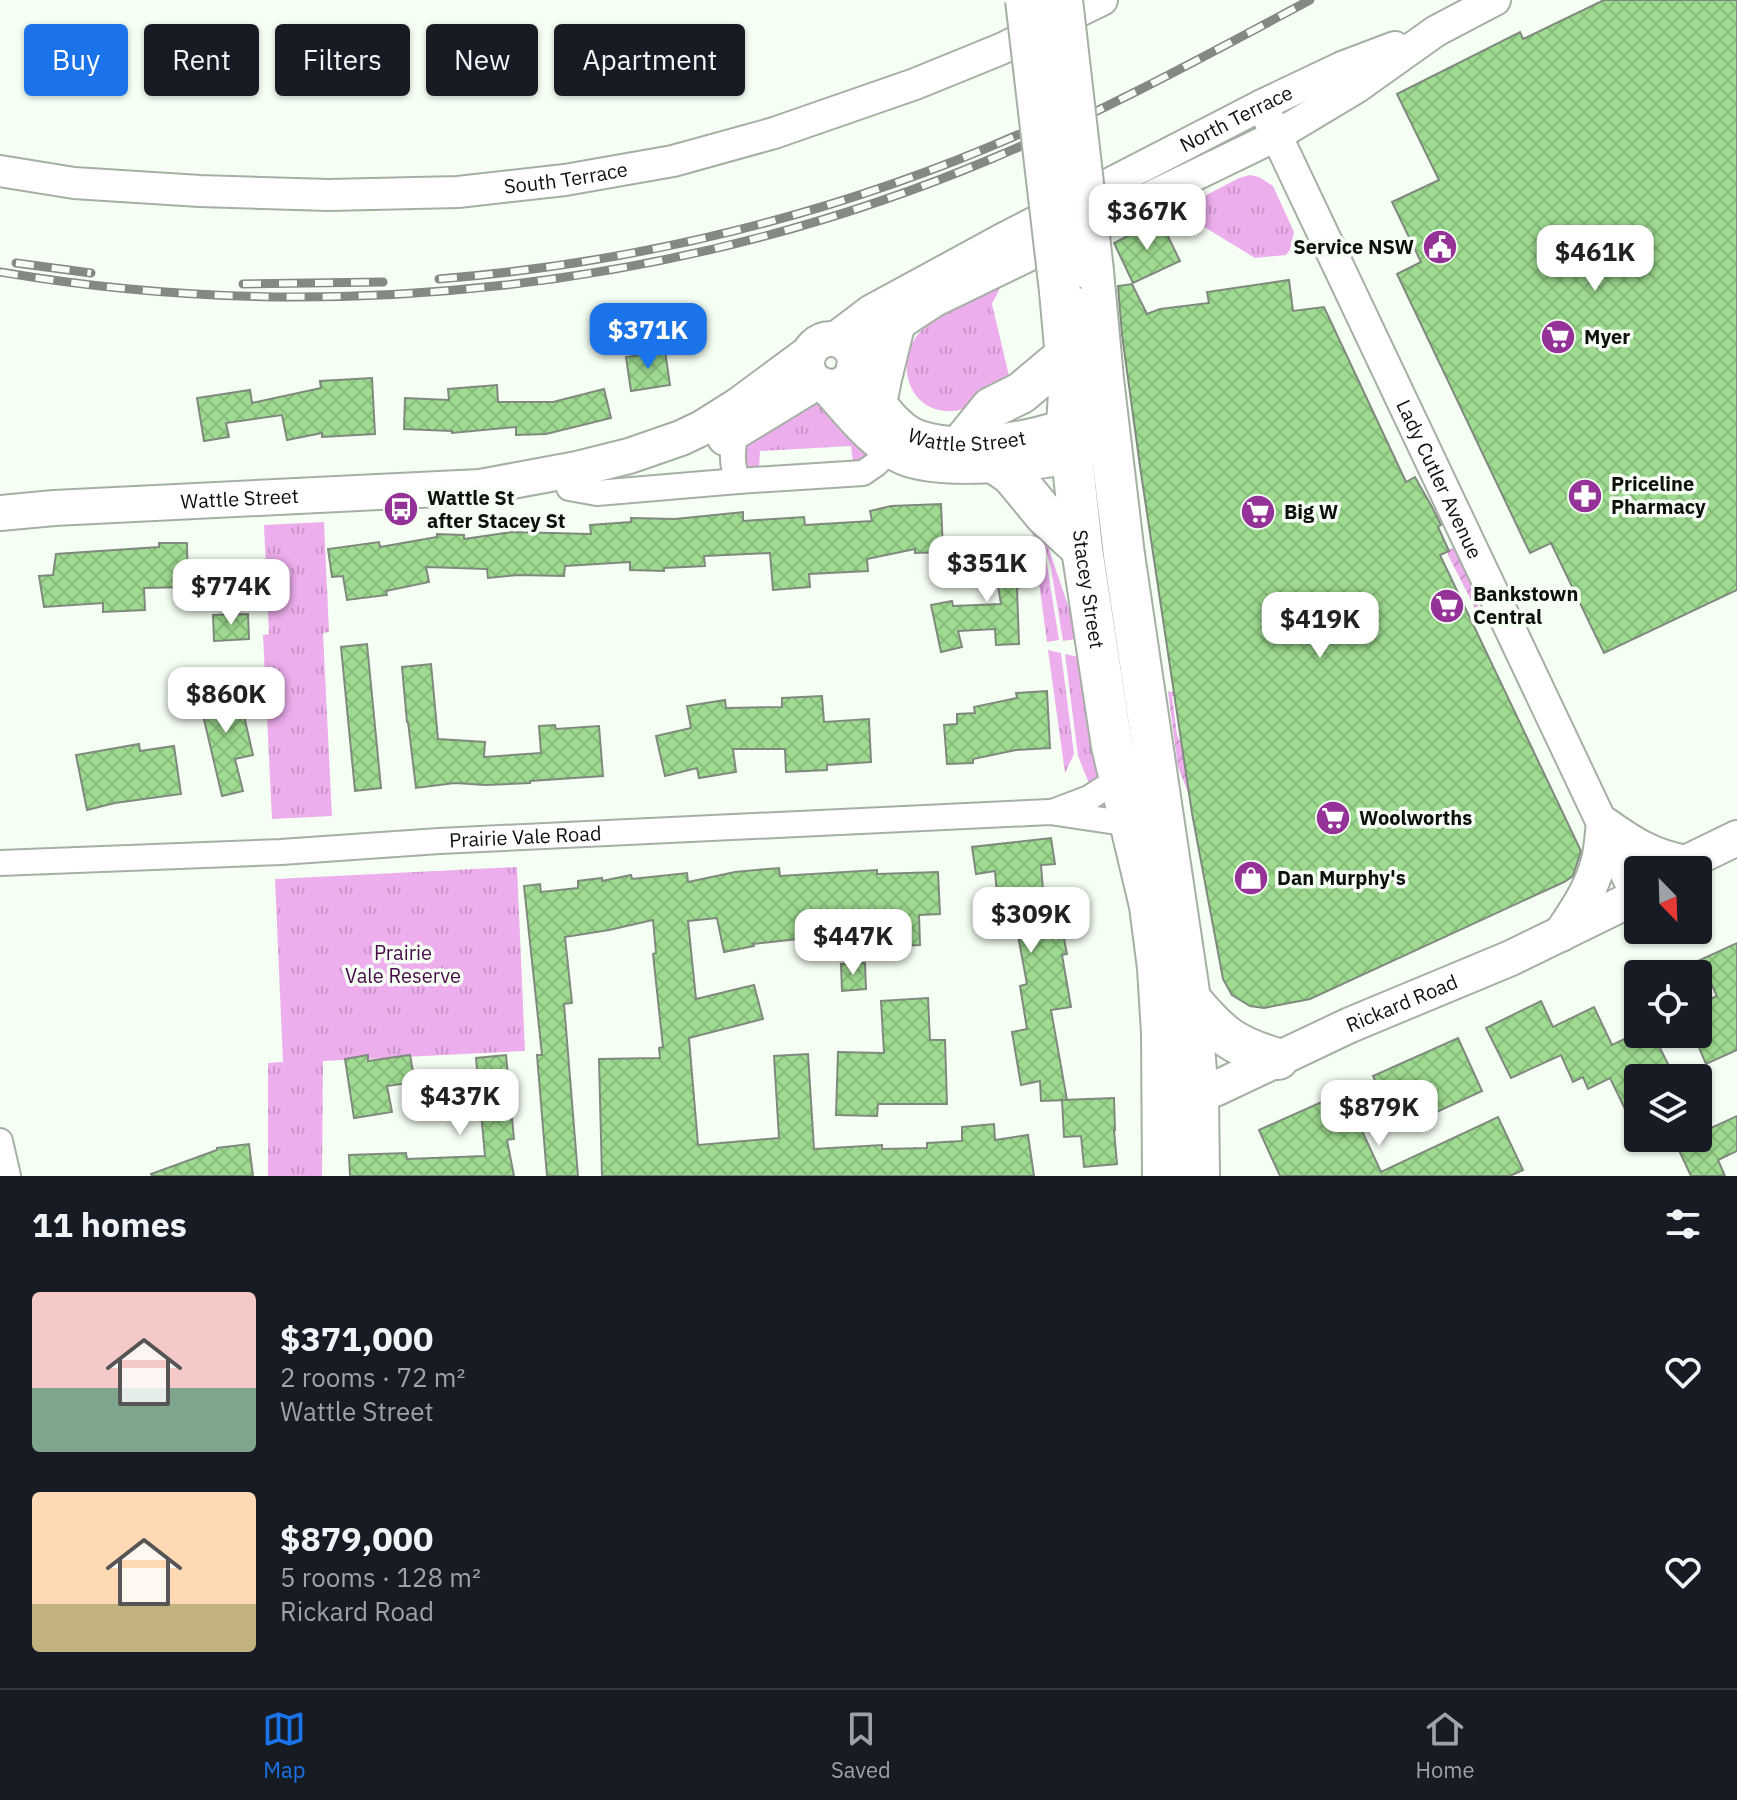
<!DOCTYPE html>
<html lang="en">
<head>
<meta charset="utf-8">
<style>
  body { margin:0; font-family:"IBM Plex Sans",sans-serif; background:#242831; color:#f1f3f6; height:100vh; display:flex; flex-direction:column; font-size:30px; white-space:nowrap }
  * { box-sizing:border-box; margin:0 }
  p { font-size:26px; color:#9ea1a6 }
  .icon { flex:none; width:44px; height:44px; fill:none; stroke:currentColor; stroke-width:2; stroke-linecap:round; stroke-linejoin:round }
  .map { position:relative; height:1176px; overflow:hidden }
  .sheet { display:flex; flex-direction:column; background:#171b24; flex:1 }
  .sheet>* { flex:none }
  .banner { position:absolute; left:24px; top:24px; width:800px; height:72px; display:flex; gap:16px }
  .needle { width:52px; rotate:157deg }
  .fabs { position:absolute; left:1624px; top:856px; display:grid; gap:16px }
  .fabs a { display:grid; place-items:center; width:88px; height:88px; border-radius:8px; background:#171b24; box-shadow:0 2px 6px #0004; font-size:40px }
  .price { position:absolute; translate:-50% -68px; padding:0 18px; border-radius:16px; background:#fff; color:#222; font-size:26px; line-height:52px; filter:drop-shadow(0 2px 4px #0008) }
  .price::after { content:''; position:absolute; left:50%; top:48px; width:24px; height:18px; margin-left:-12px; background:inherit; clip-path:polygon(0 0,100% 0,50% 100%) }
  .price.active { background:#1a73e8; color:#fff }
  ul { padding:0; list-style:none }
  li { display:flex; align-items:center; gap:24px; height:200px; padding:0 32px }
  li span { display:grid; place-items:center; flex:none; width:224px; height:160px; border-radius:8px; color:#555 }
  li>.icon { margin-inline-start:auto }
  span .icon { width:96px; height:96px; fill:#fffc; stroke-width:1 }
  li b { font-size:34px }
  h2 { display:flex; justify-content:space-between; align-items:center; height:96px; padding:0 32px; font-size:34px }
  .chip { padding:0 28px; border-radius:8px; background:#171b24; box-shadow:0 2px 6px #0004; font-size:28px; line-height:72px }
  .chip.active { background:#1a73e8; color:#fff }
  .tabs { display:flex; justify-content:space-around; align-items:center; height:112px; border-top:2px solid #363941; background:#171b24; font-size:22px; color:#9ea1a6 }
  .tabs a { display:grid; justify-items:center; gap:4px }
  .tabs .active { color:#1a73e8 }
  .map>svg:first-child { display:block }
  .grass { fill:url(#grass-tufts) }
  .garden { fill:url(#garden-furrows) }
  .building { fill:url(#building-cross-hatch); stroke:#80897e; stroke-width:2 }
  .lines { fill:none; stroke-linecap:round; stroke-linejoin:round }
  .minor-casing { stroke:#a6afa4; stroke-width:28 }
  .tertiary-casing { stroke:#a6afa4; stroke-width:34 }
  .secondary-casing { stroke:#a6afa4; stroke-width:38 }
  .trunk-casing { stroke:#a6afa4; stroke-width:44 }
  .minor { stroke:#fff; stroke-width:24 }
  .tertiary { stroke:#fff; stroke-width:30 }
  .secondary { stroke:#fff; stroke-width:34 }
  .trunk { stroke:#fff; stroke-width:40 }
  .rail-casing { stroke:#838a82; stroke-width:9 }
  .rail { stroke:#f5fff3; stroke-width:6; stroke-dasharray:18; stroke-linecap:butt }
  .trunk-bridge-casing { stroke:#a6afa4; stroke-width:44; stroke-linecap:butt }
  .trunk-bridge { stroke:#fff; stroke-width:40 }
  .labels { text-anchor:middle; stroke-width:7; stroke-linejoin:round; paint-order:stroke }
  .street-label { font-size:20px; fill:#0d100c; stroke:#f5fff3 }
  .poi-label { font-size:20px; font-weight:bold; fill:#0d100c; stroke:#f5fff3; text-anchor:start }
  .park-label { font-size:20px; fill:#480c4a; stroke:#f5fff3 }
</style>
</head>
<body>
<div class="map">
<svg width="1737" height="1176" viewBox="0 0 1737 1176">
  <defs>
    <pattern id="grass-tufts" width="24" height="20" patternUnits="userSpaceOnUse" patternTransform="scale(2)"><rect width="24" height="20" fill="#edaeed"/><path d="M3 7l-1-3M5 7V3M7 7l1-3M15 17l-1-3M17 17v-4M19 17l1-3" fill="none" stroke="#ca95ca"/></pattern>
    <pattern id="garden-furrows" width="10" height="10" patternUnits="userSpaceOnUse" patternTransform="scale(2)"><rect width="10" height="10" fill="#edaeed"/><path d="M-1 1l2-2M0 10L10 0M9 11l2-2" fill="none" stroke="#ca95ca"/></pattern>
    <pattern id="building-cross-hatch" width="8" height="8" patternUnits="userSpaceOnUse" patternTransform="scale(2)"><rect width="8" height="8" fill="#9edb90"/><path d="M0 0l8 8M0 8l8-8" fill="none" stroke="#87bb7b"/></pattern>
  </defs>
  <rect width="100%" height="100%" fill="#f5fff3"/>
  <g class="grass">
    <polygon points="1250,175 1259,177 1273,186 1294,232 1290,250 1286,255 1255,258 1201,225 1191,203 1239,178"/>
    <path d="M1001,286L992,304L1010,380C996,392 970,411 951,411C908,413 893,360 921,331C941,310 975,299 1001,286Z"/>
    <polygon points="815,402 824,404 866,451 865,461 853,463 851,446 760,451 759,468 750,471 745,466 742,449 746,443"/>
    <polygon points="324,522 329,632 323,633 332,816 272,819 263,635 269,634 264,525"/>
    <polygon points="1031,523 1047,565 1059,640 1047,642"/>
    <polygon points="1042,529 1072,617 1076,639 1063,641 1051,568 1040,530"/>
    <polygon points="1048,650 1061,653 1074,754 1065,773"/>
    <polygon points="1065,654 1079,657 1098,774 1097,779 1090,786 1078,756"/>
    <polygon points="517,867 525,1051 323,1061 322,1176 268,1176 268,1063 283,1062 275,879"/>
  </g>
  <g class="garden">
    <path d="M1454,548C1468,562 1473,589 1479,608L1476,610L1448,555V551L1450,549Z"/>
    <polygon points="1190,689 1190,693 1172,696 1177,735 1207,799 1193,805 1178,767 1168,692"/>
  </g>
  <g class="building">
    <polygon points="1604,0 1737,0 1737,590 1604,653 1551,543 1530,553 1397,274 1421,262 1392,202 1439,180 1397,94 1520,32 1523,39"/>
    <polygon points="1160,220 1180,261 1133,283 1114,243"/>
    <polygon points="1289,280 1293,311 1324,307 1406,482 1415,477 1432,507 1441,525 1438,527 1449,551 1440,555 1581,851 1573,876 1564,882 1310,999 1264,1008 1250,1006 1232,995 1223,979 1192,813 1141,473 1122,335 1118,286 1132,284 1147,314 1160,309 1209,303 1207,292"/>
    <polygon points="665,351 670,385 631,391 626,357"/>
    <polygon points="372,378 375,434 322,437 322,433 287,440 282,415 226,423 229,437 204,441 197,398 250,390 252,403 321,388 320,381"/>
    <polygon points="497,385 498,402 553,402 604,389 611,418 546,434 516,435 516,427 452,433 452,431 404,429 405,398 449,400 448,389"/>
    <polygon points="941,504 943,552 915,553 915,549 867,559 868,571 809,574 810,587 773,590 770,553 704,556 705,566 664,568 664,571 630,570 630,562 565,566 564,576 518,575 488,578 487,569 426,567 429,582 386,591 387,595 347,600 343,576 332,577 328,549 379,542 380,547 437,537 437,534 464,535 464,539 512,532 591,534 590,525 631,522 631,518 675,519 743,512 743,521 804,517 805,525 872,521 870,511 891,506"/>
    <polygon points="1019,538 1027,586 1017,588 1019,644 996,645 995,629 958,631 962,647 941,652 931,605 952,601 953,606 1001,604 991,543"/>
    <polygon points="159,543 187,543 188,587 144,588 145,610 103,612 103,603 44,607 39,576 53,575 56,554 159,547"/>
    <polygon points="248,614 249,639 214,641 213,615"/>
    <polygon points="367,644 381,788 355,791 341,647"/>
    <polygon points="431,664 438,739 485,742 484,757 541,753 539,726 555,725 556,729 599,726 603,776 530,781 530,783 486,785 455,783 416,788 408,722 407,722 402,667"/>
    <polygon points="237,685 253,755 235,759 243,791 222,796 198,694"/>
    <polygon points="1047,691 1050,748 1016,750 973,759 973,763 947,764 944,725 957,724 957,714 975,713 974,707 1017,698 1016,693"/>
    <polygon points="822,696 824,722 869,719 871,762 827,765 827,770 786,772 785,749 733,749 736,772 699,778 697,768 665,776 656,736 691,728 687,706 725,700 726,708 782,707 782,698"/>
    <polygon points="139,744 140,751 174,746 181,794 115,803 87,810 76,755"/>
    <polygon points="1051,838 1055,864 1041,865 1046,927 1061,924 1067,954 1062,955 1071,1007 1051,1010 1067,1100 1041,1101 1040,1081 1021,1085 1012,1032 1027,1029 1020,986 1027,984 1017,930 994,934 989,909 998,907 995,871 976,874 972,847"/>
    <polygon points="779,868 780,876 877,870 877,874 938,872 940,914 919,915 920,945 899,946 898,925 846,928 846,924 797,927 798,939 753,944 754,946 724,952 717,918 688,921 696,999 754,985 763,1019 689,1038 698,1145 779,1138 774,1056 808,1054 814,1149 882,1145 882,1149 927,1148 927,1143 962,1141 962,1127 994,1124 995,1140 1028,1135 1034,1176 602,1176 599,1059 660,1058 659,1048 663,1047 653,954 656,953 653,920 609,930 565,937 572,1003 564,1004 578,1176 547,1176 537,1055 542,1055 524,886 540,884 541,892 578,888 578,881 602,878 602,881 631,875 632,879 687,873 688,882 735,872"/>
    <polygon points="1737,943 1737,1050 1706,1064 1693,1034 1698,1034 1698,1005 1717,996 1700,960"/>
    <polygon points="865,963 866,989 842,991 841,964"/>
    <polygon points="928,998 930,1040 945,1040 947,1104 878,1104 877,1116 836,1115 838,1052 884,1053 881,1001"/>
    <polygon points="1541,1001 1553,1027 1594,1007 1612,1045 1635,1034 1653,1034 1675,1078 1638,1078 1638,1103 1625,1109 1610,1078 1588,1089 1583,1077 1573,1082 1561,1055 1511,1078 1486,1028"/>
    <polygon points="1458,1038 1482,1091 1398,1130 1373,1076"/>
    <polygon points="368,1055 368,1061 410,1055 415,1082 387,1086 392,1112 354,1118 345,1059"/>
    <polygon points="506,1055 514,1139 507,1140 514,1176 350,1176 349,1155 406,1153 407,1159 485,1156 476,1058"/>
    <polygon points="1344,1092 1381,1172 1498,1117 1523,1170 1510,1176 1280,1176 1259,1130"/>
    <polygon points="1114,1098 1115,1130 1114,1130 1117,1164 1084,1167 1081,1136 1064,1137 1062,1100"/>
    <polygon points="1737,1116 1737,1151 1718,1160 1725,1176 1691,1176 1676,1144 1689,1138 1698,1138 1698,1134"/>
    <polygon points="249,1144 253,1176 152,1176 151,1174 217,1150 217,1148"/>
  </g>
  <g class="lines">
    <g class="minor-casing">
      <g id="minor">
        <path d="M736,432C732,450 731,464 738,481"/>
        <polyline points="569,488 597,493 738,481 863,473 876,464 890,449"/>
        <polyline points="1052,812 1089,798 1120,778"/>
        <path id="s1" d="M0,863L281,852L439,841L1050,812L1130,824"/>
        <polyline points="0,1141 8,1176"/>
      </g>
    </g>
    <g class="tertiary-casing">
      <g id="tertiary">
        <path id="s2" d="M1262,105L1637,897"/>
        <path id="s3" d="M0,171L74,183L200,191L329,195L458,192L565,180L673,161L774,133L915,84L1001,49L1102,0"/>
        <path id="s4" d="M833,339L870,311L1006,237L1262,105L1342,67L1395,47"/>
        <polyline points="854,360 897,326 935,301 1276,136 1356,88 1436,31 1495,0"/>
      </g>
    </g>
    <g class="secondary-casing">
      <g id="secondary">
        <circle cx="831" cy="363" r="24"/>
        <path id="s5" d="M854,367C869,388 883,414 904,430C938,456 1028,441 1066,426C1074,423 1081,418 1088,414"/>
        <path d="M826,386C849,411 872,443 903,457C939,473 1030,464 1069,456C1083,454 1097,446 1110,441"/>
        <polyline points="879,404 884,379 897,326"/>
        <polyline points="725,438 817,382"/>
        <path id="s6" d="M0,513L54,508L480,487L577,469L629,456L681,438L702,428L740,404L809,353"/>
        <polyline points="1671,870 1737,838"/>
        <path d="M1561,934C1576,911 1591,890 1598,864C1602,851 1602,837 1604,824C1632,844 1652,857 1686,863"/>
        <path id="s7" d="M1175,1103L1217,1088L1350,1025L1511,958L1638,896"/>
      </g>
    </g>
    <g class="trunk-casing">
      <g id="trunk">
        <polyline points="1093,271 1103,379 1124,555 1190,999 1198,1095 1199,1176"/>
        <path id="s8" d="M1060,291L1069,392L1067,426L1072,456L1082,549L1112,746L1150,906L1158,968L1162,1033L1163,1176"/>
        <polyline points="962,444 991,408 1021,393 1065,356"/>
        <polyline points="998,465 1012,475 1045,515 1082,549"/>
        <path d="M1190,999C1220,1035 1233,1046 1278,1059"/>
      </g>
    </g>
    <use href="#minor" class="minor"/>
    <use href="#tertiary" class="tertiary"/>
    <use href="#secondary" class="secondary"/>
    <use href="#trunk" class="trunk"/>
    <g class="rail-casing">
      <g id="rail">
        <polyline points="16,263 91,273"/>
        <path d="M0,272C330,328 681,289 991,159C1101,113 1205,56 1310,0"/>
        <path d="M439,279C638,263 838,214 1022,133"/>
        <polyline points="243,284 383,282"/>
      </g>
    </g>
    <use href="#rail" class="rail"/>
    <g class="trunk-bridge-casing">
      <g id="trunk-bridge">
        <polyline points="1026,0 1060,291"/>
        <polyline points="1062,0 1093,271"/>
      </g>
    </g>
    <use href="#trunk-bridge" class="trunk-bridge"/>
  </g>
  <defs>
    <g id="civic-disc" transform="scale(1.8)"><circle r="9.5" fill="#953298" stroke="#f5fff3"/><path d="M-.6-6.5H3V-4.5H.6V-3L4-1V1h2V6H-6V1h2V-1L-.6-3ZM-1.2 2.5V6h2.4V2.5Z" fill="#fff"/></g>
    <g id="supermarket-disc" transform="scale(1.8)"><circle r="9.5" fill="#953298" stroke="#f5fff3"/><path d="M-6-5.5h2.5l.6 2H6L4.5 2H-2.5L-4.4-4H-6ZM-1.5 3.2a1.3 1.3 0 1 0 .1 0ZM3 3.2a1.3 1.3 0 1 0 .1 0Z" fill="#fff"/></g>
    <g id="pharmacy-disc" transform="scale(1.8)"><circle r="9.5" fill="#953298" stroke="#f5fff3"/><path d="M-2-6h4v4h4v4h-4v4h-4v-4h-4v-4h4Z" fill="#fff"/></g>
    <g id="bus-disc" transform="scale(1.8)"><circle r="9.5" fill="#953298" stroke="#f5fff3"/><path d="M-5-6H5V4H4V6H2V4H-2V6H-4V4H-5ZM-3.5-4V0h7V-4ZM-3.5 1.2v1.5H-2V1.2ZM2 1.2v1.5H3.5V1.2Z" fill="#fff"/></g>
    <g id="shop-disc" transform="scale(1.8)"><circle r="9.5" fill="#953298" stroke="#f5fff3"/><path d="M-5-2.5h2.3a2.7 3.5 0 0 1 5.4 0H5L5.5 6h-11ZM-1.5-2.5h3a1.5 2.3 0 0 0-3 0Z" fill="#fff"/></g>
  </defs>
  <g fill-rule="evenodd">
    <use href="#civic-disc" x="1440" y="247"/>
    <use href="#supermarket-disc" x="1558" y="337"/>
    <use href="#pharmacy-disc" x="1585" y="496"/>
    <use href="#bus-disc" x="401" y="509"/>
    <use href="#supermarket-disc" x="1258" y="512"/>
    <use href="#supermarket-disc" x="1447" y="606"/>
    <use href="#supermarket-disc" x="1333" y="818"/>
    <use href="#shop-disc" x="1251" y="878"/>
  </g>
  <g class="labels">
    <g class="street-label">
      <text dy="7" stroke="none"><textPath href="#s4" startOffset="460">North Terrace</textPath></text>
      <text dy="7" stroke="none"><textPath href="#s3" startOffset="568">South Terrace</textPath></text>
      <text dy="7" stroke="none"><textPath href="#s5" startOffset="146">Wattle Street</textPath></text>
      <text dy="7" stroke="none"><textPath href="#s2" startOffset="414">Lady Cutler Avenue</textPath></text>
      <text dy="7" stroke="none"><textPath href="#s6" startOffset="240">Wattle Street</textPath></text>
      <text dy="7" stroke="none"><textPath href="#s8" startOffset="300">Stacey Street</textPath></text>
      <text dy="7" stroke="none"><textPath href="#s1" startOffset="526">Prairie Vale Road</textPath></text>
      <text dy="7" stroke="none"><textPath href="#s7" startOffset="248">Rickard Road</textPath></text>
    </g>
    <g class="poi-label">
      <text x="1414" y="254" text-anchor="end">Service NSW</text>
      <text x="1584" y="344">Myer</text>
      <text x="1611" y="491">Priceline<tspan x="1611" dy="23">Pharmacy</tspan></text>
      <text x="427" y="505">Wattle St<tspan x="427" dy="23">after Stacey St</tspan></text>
      <text x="1284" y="519">Big W</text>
      <text x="1473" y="601">Bankstown<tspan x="1473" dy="23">Central</tspan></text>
      <text x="1359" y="825">Woolworths</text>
      <text x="1277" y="885">Dan Murphy's</text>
    </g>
    <g class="park-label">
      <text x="403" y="960">Prairie<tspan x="403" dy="23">Vale Reserve</tspan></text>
    </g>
  </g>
</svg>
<div class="fabs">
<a><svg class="needle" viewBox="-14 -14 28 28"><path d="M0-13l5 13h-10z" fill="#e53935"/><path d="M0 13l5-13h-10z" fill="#9ea1a6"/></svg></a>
<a><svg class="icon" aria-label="locate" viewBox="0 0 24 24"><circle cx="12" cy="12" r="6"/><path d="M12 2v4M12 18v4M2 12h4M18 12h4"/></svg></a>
<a><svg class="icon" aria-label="layers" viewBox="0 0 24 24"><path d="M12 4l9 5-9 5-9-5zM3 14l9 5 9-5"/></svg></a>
</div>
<b class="price" style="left:1147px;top:252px">$367K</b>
<b class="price" style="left:1595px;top:293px">$461K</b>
<b class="price active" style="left:648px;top:371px">$371K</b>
<b class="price" style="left:987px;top:604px">$351K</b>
<b class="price" style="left:231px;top:627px">$774K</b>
<b class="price" style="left:1320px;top:660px">$419K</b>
<b class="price" style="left:226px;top:735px">$860K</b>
<b class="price" style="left:1031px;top:955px">$309K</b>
<b class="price" style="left:853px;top:977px">$447K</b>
<b class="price" style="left:460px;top:1137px">$437K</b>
<b class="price" style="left:1379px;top:1148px">$879K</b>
<div class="banner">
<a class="chip active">Buy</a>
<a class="chip">Rent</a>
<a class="chip">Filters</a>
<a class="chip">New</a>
<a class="chip">Apartment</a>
</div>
</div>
<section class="sheet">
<h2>11 homes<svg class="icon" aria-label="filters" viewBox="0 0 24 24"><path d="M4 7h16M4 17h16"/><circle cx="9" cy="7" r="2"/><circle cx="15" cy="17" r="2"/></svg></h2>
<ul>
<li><span style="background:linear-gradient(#f6c9c9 60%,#7fa58c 0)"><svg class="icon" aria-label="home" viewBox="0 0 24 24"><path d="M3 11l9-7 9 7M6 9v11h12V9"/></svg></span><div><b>$371,000</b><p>2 rooms · 72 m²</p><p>Wattle Street</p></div><svg class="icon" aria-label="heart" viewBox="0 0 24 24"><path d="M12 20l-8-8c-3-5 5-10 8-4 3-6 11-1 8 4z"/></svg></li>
<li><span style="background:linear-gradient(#ffd9b3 70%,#c2b280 0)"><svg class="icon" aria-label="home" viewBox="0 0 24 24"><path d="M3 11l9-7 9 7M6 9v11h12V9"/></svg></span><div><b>$879,000</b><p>5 rooms · 128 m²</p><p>Rickard Road</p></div><svg class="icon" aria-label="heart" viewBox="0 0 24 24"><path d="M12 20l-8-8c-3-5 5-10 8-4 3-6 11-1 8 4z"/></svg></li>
</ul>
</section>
<nav class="tabs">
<a class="active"><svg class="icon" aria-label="map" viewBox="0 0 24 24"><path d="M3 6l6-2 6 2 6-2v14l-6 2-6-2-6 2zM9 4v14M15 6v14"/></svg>Map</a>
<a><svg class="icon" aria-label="saved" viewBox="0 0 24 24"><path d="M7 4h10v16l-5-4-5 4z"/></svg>Saved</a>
<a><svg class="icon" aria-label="home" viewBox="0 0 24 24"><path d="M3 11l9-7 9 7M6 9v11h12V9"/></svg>Home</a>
</nav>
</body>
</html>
